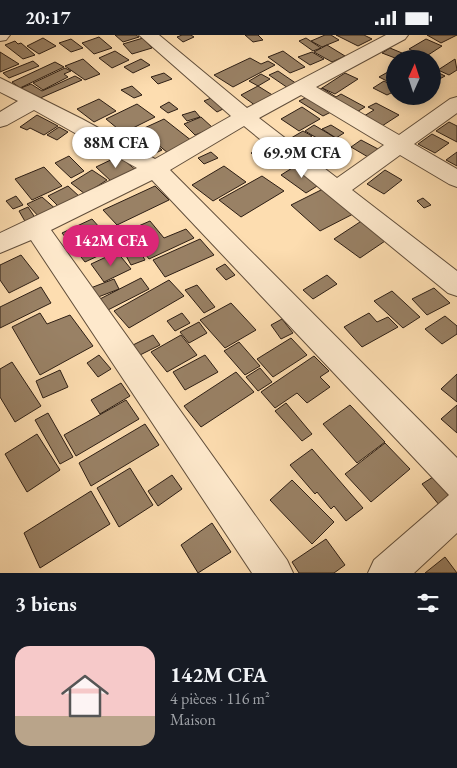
<!DOCTYPE html>
<html lang="fr">
<head>
<meta charset="utf-8">
<style>
  body { margin:0; font-family:"EB Garamond",serif; background:#20242c; color:#f1f3f6; height:100vh; display:flex; flex-direction:column; font-size:19px; white-space:nowrap }
  * { box-sizing:border-box; margin:0 }
  p { font-size:16px; color:#9ea1a6 }
  .icon { flex:none; width:28px; height:28px; fill:none; stroke:currentColor; stroke-width:2; stroke-linecap:round; stroke-linejoin:round }
  .map { position:relative; height:538px; overflow:hidden }
  .side { display:flex; flex-direction:column; background:#171b24; flex:1 }
  .side>* { flex:none }
  .needle { width:32px; rotate:3deg }
  .tools { position:absolute; left:386px; top:15px; display:grid; gap:10px }
  .tools a { display:grid; place-items:center; width:55px; height:55px; border-radius:50%; background:#171b24; box-shadow:0 2px 12px #0003; font-size:25px }
  .price { position:absolute; translate:-50% -42px; padding:0 11px; border-radius:18px; background:#fff; color:#222; font-size:16px; line-height:32px; filter:drop-shadow(0 1px 2px #0008) }
  .price::after { content:''; position:absolute; left:50%; top:30px; width:15px; height:11px; margin-left:-8px; background:inherit; clip-path:polygon(0 0,100% 0,50% 100%) }
  .price.on { background:#db2777; color:#fff }
  ul { padding:0; list-style:none }
  li { display:flex; align-items:center; gap:15px; height:125px; padding:0 15px }
  li span { display:grid; place-items:center; flex:none; width:140px; height:100px; border-radius:15px; color:#555 }
  li>.icon { margin-inline-start:auto }
  span .icon { width:60px; height:60px; fill:#fffc; stroke-width:1 }
  li b { font-size:21px }
  h2 { display:flex; justify-content:space-between; align-items:center; height:60px; padding:0 15px; font-size:21px }
  .status { display:flex; justify-content:space-between; align-items:center; height:35px; padding:0 25px; background:#171b24; direction:ltr }
  .status svg { height:14px; fill:currentColor }
  .map>svg:first-child { display:block }
  .building { fill:#998165; stroke:#2d1e14 }
  .lines { fill:none; stroke-linecap:round; stroke-linejoin:round }
  .minor-casing { stroke:#614e3b; stroke-width:2 }
  .minor { fill:#fee9cc; fill-rule:evenodd }
</style>
</head>
<body>
<div class="status"><b>20:17</b><svg viewBox="0 0 49 12"><path d="M0 12V9h3v3zM5 12V6h3v6zM10 12V3h3v9zM15 12V0h3v12zM26 1h20v11H26zM47 4h2v5h-2z"/></svg></div>
<div class="map">
<svg width="457" height="538" viewBox="0 0 457 538">
  <rect width="100%" height="100%" fill="#fdddb0"/>
  <filter id="stains"><feTurbulence type="fractalNoise" baseFrequency=".004" numOctaves="4"/><feColorMatrix values="0 0 0 0 .2 0 0 0 0 .09 0 0 0 0 .02 0 0 0 .5 -.17"/></filter>
  <radialGradient id="worn" r=".72"><stop offset=".6" stop-color="#630" stop-opacity="0"/><stop offset="1" stop-color="#630" stop-opacity=".3"/></radialGradient>
  <g class="building">
    <polygon points="115,0 136,0 139,2 123,7"/>
    <polygon points="182,0 191,0 194,2 183,7 177,2"/>
    <polygon points="245,0 258,0 263,5 253,7"/>
    <polygon points="325,0 331,0 339,5 322,12 311,6"/>
    <polygon points="336,0 364,0 372,4 358,11"/>
    <polygon points="427,0 457,0 441,8"/>
    <polygon points="99,2 112,13 94,19 82,8"/>
    <polygon points="43,3 56,11 39,19 27,11"/>
    <polygon points="143,3 152,13 132,19 123,9"/>
    <polygon points="306,3 321,13 313,16 299,6"/>
    <polygon points="71,4 83,13 71,17 59,8"/>
    <polygon points="426,4 442,11 425,22 409,14"/>
    <polygon points="15,6 18,9 21,8 35,20 23,24 5,10"/>
    <polygon points="327,10 345,21 332,27 314,17"/>
    <polygon points="390,13 402,18 395,23 382,18"/>
    <polygon points="115,16 129,25 112,33 99,23"/>
    <polygon points="283,16 305,32 290,38 268,22"/>
    <polygon points="0,17 19,29 0,37"/>
    <polygon points="312,17 324,24 310,30 298,22"/>
    <polygon points="250,23 261,29 268,26 275,30 233,52 214,40"/>
    <polygon points="83,24 100,39 85,45 65,31"/>
    <polygon points="141,24 150,30 133,38 124,32"/>
    <polygon points="455,24 457,35 449,40 438,35"/>
    <polygon points="33,26 39,31 9,43 3,38"/>
    <polygon points="55,27 64,32 20,53 12,47"/>
    <polygon points="65,33 71,36 64,39 68,42 43,55 33,48"/>
    <polygon points="395,33 395,50 379,42"/>
    <polygon points="433,35 445,41 434,47 432,46"/>
    <polygon points="278,36 297,49 288,53 269,40"/>
    <polygon points="164,38 172,44 158,49 151,42"/>
    <polygon points="345,38 358,44 335,59 322,53"/>
    <polygon points="261,39 270,44 258,51 249,46"/>
    <polygon points="75,41 82,45 38,64 21,53 31,49 42,56"/>
    <polygon points="384,46 395,52 395,56 387,60 373,53"/>
    <polygon points="132,51 142,60 134,63 121,55"/>
    <polygon points="258,51 274,61 256,71 241,60"/>
    <polygon points="322,53 336,62 341,59 365,72 355,78 317,56"/>
    <polygon points="309,61 333,76 323,81 299,66"/>
    <polygon points="211,63 225,73 217,77 204,66"/>
    <polygon points="99,64 116,76 94,87 77,74"/>
    <polygon points="169,67 178,74 168,78 160,72"/>
    <polygon points="376,68 399,80 382,91 364,81 374,75 368,72"/>
    <polygon points="137,69 155,82 123,98 106,84"/>
    <polygon points="302,72 320,84 299,96 281,84"/>
    <polygon points="195,76 200,82 187,86 182,80"/>
    <polygon points="37,80 58,91 44,100 30,93 27,95 20,92"/>
    <polygon points="201,82 213,93 195,100 184,89"/>
    <polygon points="164,84 192,106 168,118 140,95"/>
    <polygon points="449,87 457,91 457,107 436,96"/>
    <polygon points="314,90 344,108 333,116 324,111 327,109 305,96"/>
    <polygon points="331,90 344,98 336,103 322,94"/>
    <polygon points="59,92 68,97 57,105 47,100"/>
    <polygon points="135,93 162,115 147,122 120,100"/>
    <polygon points="303,96 312,101 296,112 286,106"/>
    <polygon points="432,99 449,108 435,118 418,109"/>
    <polygon points="312,105 321,112 306,120 297,113"/>
    <polygon points="361,105 378,114 368,122 351,112"/>
    <polygon points="267,109 284,122 268,131 251,118"/>
    <polygon points="211,117 218,123 204,129 198,123"/>
    <polygon points="457,117 457,131 446,125"/>
    <polygon points="315,118 323,123 317,127 308,122"/>
    <polygon points="69,121 84,136 71,143 55,128"/>
    <polygon points="119,121 137,136 113,148 96,132"/>
    <polygon points="297,130 322,148 306,158 281,140"/>
    <polygon points="224,131 246,147 213,166 192,150"/>
    <polygon points="44,132 62,151 32,165 15,144"/>
    <polygon points="92,135 107,145 85,159 71,148"/>
    <polygon points="385,135 402,145 384,159 367,149"/>
    <polygon points="262,141 284,156 241,182 219,165"/>
    <polygon points="68,151 80,162 59,172 48,161"/>
    <polygon points="155,151 169,165 117,190 103,175"/>
    <polygon points="325,153 355,178 320,196 291,170"/>
    <polygon points="16,161 23,170 13,174 6,166"/>
    <polygon points="42,162 58,176 41,184 27,169"/>
    <polygon points="423,163 431,170 424,173 417,166"/>
    <polygon points="28,172 36,184 26,188 19,176"/>
    <polygon points="92,184 117,212 85,227 62,198"/>
    <polygon points="363,185 388,204 360,223 334,204"/>
    <polygon points="150,186 164,203 186,194 194,203 149,224 127,196"/>
    <polygon points="200,204 214,220 165,242 153,225"/>
    <polygon points="138,213 145,225 131,230 124,217"/>
    <polygon points="117,217 131,234 104,247 91,229"/>
    <polygon points="21,220 39,243 9,258 0,245 0,230"/>
    <polygon points="225,229 235,240 226,245 216,234"/>
    <polygon points="327,240 337,249 313,264 303,255"/>
    <polygon points="141,243 149,254 104,277 96,266"/>
    <polygon points="114,244 119,254 93,264 88,254"/>
    <polygon points="169,245 184,261 129,293 114,276"/>
    <polygon points="197,250 215,272 204,278 185,255"/>
    <polygon points="41,252 51,268 0,293 0,272"/>
    <polygon points="434,253 450,268 427,280 412,264"/>
    <polygon points="392,256 420,282 403,293 374,266"/>
    <polygon points="231,268 256,295 225,313 200,285"/>
    <polygon points="40,278 47,289 70,280 93,311 40,340 12,292"/>
    <polygon points="182,278 190,288 175,296 167,286"/>
    <polygon points="369,278 377,287 388,282 398,292 362,312 344,292"/>
    <polygon points="445,281 457,291 457,299 442,309 425,294"/>
    <polygon points="282,284 293,298 281,304 271,290"/>
    <polygon points="199,287 207,298 189,308 180,297"/>
    <polygon points="153,300 160,310 140,320 133,310"/>
    <polygon points="181,300 197,320 167,337 151,317"/>
    <polygon points="291,303 307,320 273,342 257,324"/>
    <polygon points="239,307 260,331 245,340 224,316"/>
    <polygon points="99,320 111,334 98,342 87,328"/>
    <polygon points="205,320 218,337 185,355 173,337"/>
    <polygon points="314,321 329,336 320,342 330,352 307,368 297,358 275,373 261,357"/>
    <polygon points="12,327 41,371 15,387 0,362 0,334"/>
    <polygon points="260,333 272,347 258,356 246,342"/>
    <polygon points="60,335 68,352 43,363 36,346"/>
    <polygon points="236,337 254,357 201,392 184,371"/>
    <polygon points="457,339 457,367 441,354"/>
    <polygon points="121,348 130,361 100,379 91,365"/>
    <polygon points="126,365 139,384 76,421 64,400"/>
    <polygon points="286,368 312,399 302,406 275,376"/>
    <polygon points="350,370 385,407 357,428 323,389"/>
    <polygon points="457,370 457,398 441,384"/>
    <polygon points="48,378 73,422 60,429 35,385"/>
    <polygon points="145,389 159,410 91,451 79,428"/>
    <polygon points="37,399 60,435 27,457 5,419"/>
    <polygon points="385,408 410,434 371,467 345,439"/>
    <polygon points="312,414 363,473 346,486 334,471 331,474 317,457 315,459 290,430"/>
    <polygon points="130,433 153,470 119,492 97,453"/>
    <polygon points="172,440 182,454 158,471 148,456"/>
    <polygon points="433,442 452,464 440,471 422,449"/>
    <polygon points="292,445 334,487 312,509 270,465"/>
    <polygon points="91,456 110,489 40,533 24,498"/>
    <polygon points="212,488 231,517 198,538 181,510"/>
    <polygon points="326,504 345,530 334,538 299,538 292,527"/>
    <polygon points="445,522 457,538 425,538"/>
  </g>
  <g class="lines">
    <g class="minor-casing">
      <g id="minor">
        <polygon points="0,0 10,0 6,5 0,6"/>
        <path d="M139,0H159L247,73L386,0H408L405,4L316,52L399,100L450,64L457,62V78L414,109L457,134V152L449,149L400,120L352,155L457,236V261L448,258L244,91L170,135L457,423V498L414,538H368L374,525L449,460L152,145L51,195L287,525L293,538H252L31,205L0,218V198L137,133L34,75L7,90L0,92V77L18,66L0,57V43L82,84L155,124L231,81ZM301,60L384,110L337,143L259,83Z"/>
      </g>
    </g>
    <use href="#minor" class="minor"/>
  </g>
  <rect width="100%" height="100%" filter="url(#stains)"/>
  <rect width="100%" height="100%" fill="url(#worn)"/>
</svg>
<div class="tools">
<a><svg class="needle" viewBox="-14 -14 28 28"><path d="M0-13l5 13h-10z" fill="#e53935"/><path d="M0 13l5-13h-10z" fill="#9ea1a6"/></svg></a>
</div>
<b class="price" style="left:116px;top:134px">88M CFA</b>
<b class="price" style="left:302px;top:144px">69.9M CFA</b>
<b class="price on" style="left:111px;top:232px">142M CFA</b>
</div>
<section class="side">
<h2>3 biens<svg class="icon" aria-label="filters" viewBox="0 0 24 24"><path d="M4 7h16M4 17h16"/><circle cx="9" cy="7" r="2"/><circle cx="15" cy="17" r="2"/></svg></h2>
<ul>
<li><span style="background:linear-gradient(#f6c9c9 70%,#b9a48a 0)"><svg class="icon" aria-label="home" viewBox="0 0 24 24"><path d="M3 11l9-7 9 7M6 9v11h12V9"/></svg></span><div><b>142M CFA</b><p>4 pièces · 116 m²</p><p>Maison</p></div></li>
</ul>
</section>
</body>
</html>
